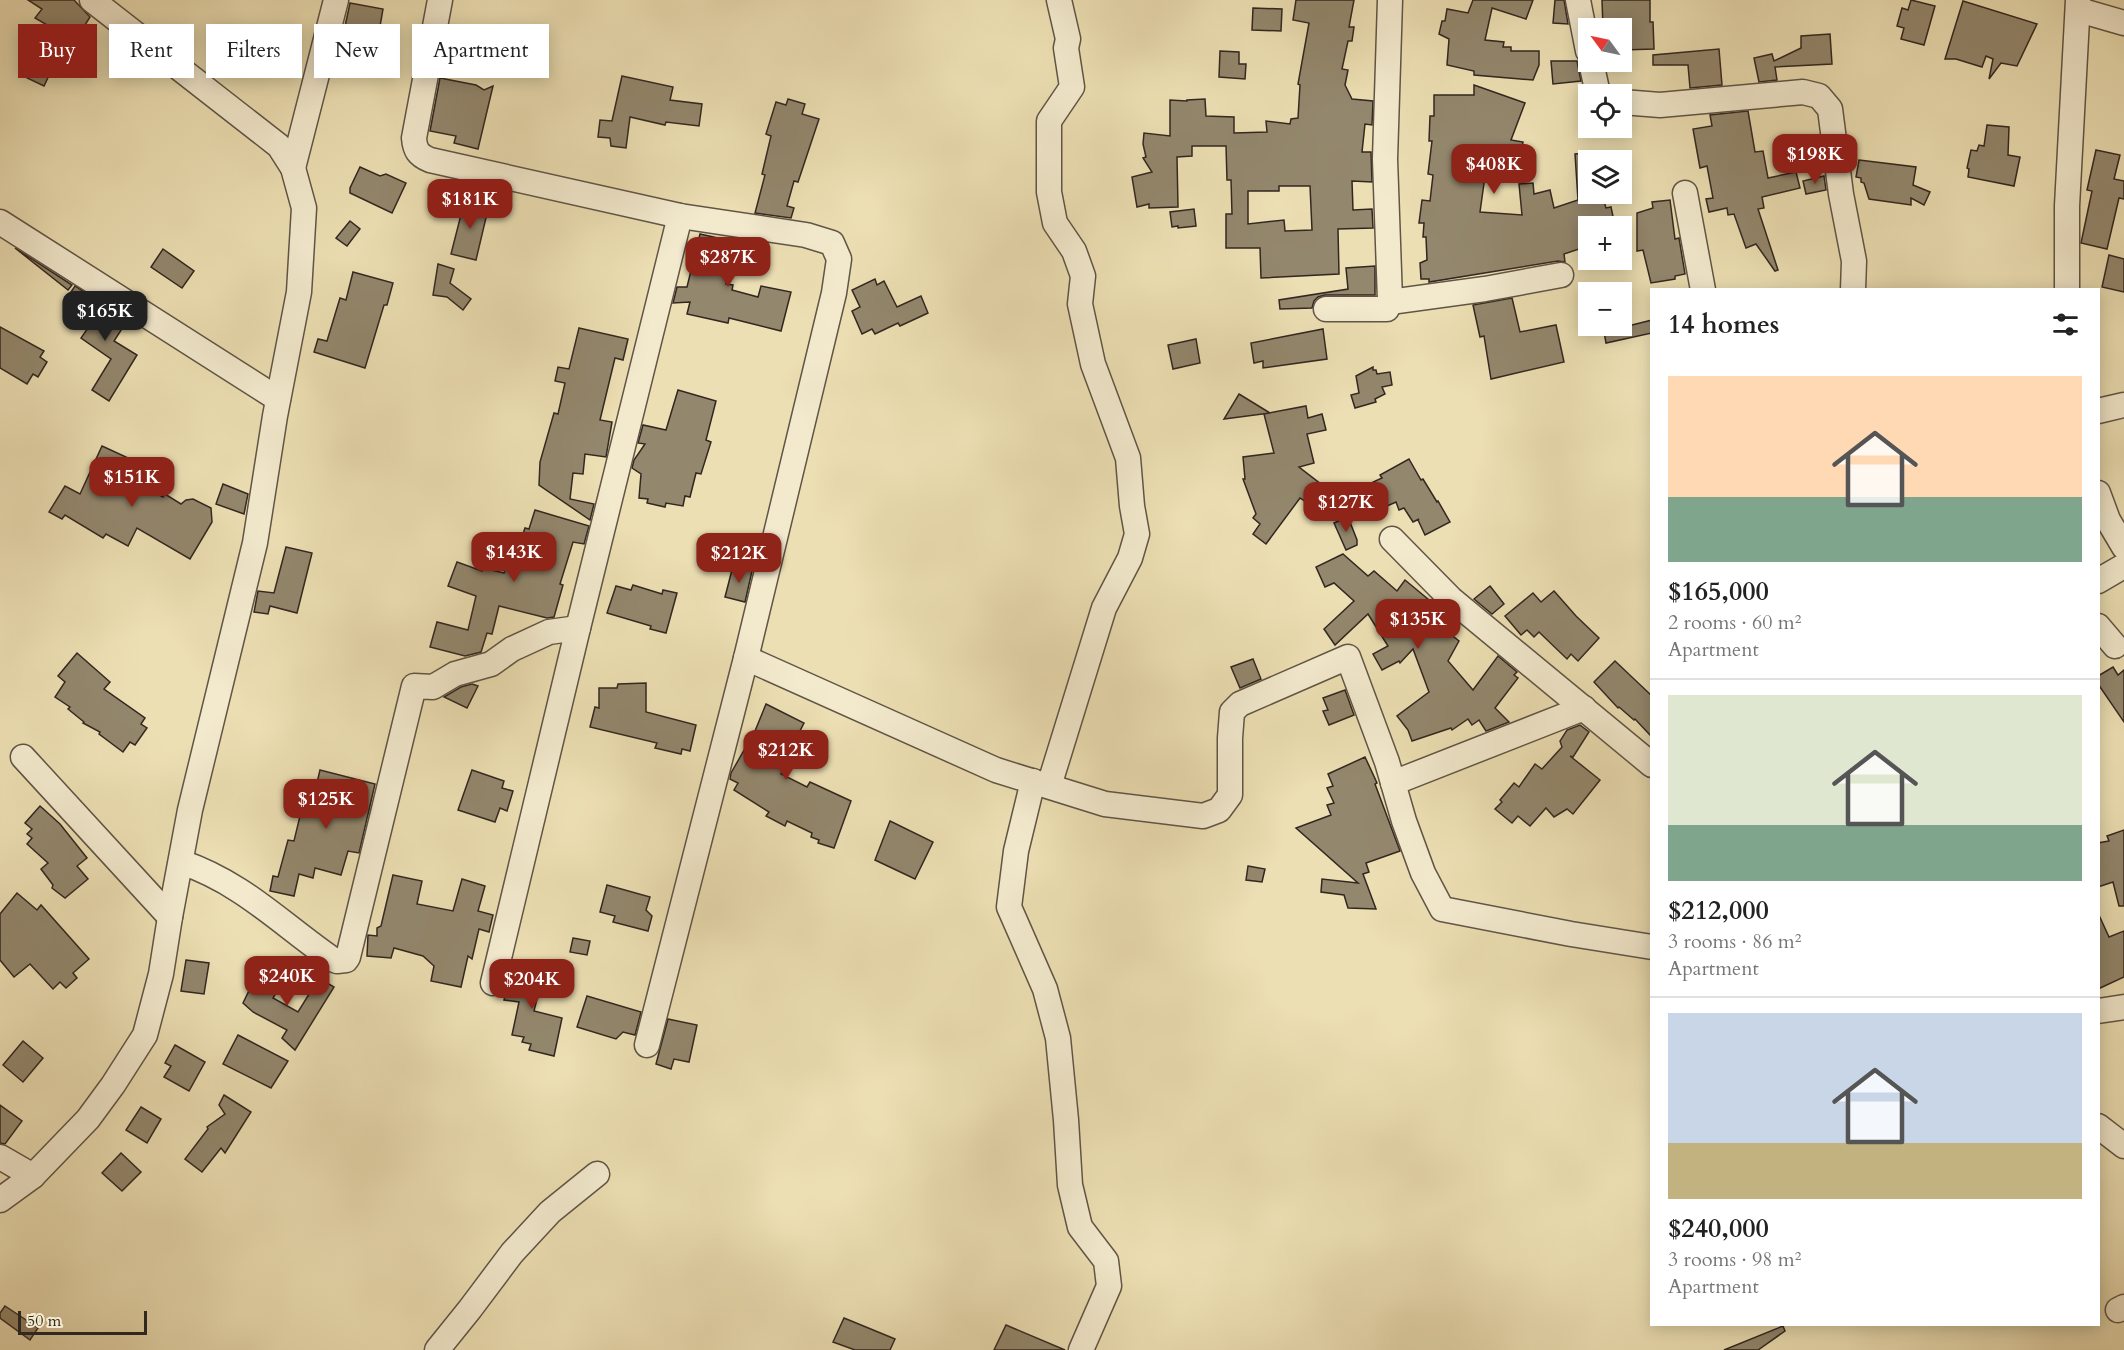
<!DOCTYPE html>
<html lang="en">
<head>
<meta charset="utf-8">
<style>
  body { margin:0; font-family:Cardo,serif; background:#f2f2f2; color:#222; height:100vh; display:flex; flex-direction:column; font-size:22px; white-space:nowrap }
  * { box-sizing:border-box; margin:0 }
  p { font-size:20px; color:#767676 }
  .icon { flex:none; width:33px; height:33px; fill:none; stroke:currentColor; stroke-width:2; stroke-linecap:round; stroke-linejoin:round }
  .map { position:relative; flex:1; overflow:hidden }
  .side { position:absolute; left:1650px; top:288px; width:450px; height:1038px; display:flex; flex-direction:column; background:#fff; border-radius:0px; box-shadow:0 3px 15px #0003 }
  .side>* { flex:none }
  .guide { position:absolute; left:18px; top:24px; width:570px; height:54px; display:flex; gap:12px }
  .needle { width:39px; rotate:303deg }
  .fabs { position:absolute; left:1578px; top:18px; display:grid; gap:12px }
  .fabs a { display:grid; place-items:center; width:54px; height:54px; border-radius:0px; background:#fff; box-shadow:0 3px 15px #0003; font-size:30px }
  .scale { position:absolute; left:18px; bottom:15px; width:129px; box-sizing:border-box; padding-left:6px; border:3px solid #322721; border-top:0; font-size:16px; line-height:21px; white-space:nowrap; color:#322721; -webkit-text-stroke:4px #f3eace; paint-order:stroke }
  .price { position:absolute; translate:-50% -51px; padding:0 14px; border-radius:12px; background:#8f2418; color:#fff; font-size:20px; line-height:39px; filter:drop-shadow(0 2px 3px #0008) }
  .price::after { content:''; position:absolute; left:50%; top:36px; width:18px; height:14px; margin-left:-9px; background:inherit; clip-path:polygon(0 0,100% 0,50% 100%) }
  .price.current { background:#222; color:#fff }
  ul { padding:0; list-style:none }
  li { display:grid; align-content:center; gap:12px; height:318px; padding:0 18px }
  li+li { border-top:2px solid #e0e0e0 }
  li span { display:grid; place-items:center; height:186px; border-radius:0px; color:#555 }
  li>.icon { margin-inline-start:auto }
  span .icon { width:108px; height:108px; fill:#fffc; stroke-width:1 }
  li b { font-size:26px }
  h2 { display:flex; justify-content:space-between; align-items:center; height:72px; padding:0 18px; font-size:26px }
  .tag { padding:0 21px; border-radius:0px; background:#fff; box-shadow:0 3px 15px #0003; font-size:21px; line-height:54px }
  .tag.current { background:#8f2418; color:#fff }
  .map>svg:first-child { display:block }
  .building { fill:#93876d; stroke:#322721; stroke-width:1.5; fill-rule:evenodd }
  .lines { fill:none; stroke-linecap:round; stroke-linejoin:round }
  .minor-casing { stroke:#605546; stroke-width:27 }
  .minor { stroke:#f3eace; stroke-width:24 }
</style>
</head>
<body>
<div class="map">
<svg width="2124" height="1350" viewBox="0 0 2124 1350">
  <rect width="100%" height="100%" fill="#ecdfb3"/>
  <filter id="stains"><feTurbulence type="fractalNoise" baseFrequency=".00333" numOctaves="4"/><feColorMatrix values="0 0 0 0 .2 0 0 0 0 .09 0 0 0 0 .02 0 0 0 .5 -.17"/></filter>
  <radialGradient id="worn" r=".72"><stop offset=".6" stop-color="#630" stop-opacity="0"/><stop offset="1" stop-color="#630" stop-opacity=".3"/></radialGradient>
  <g class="building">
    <polygon points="28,0 74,0 90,17 58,68 54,65 44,86 25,77 36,54 32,52 49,26 35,18 42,9"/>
    <path d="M1296,0H1354L1349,27H1354L1352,41H1348L1342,69L1348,70L1345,85L1352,99L1373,101L1372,125L1365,124L1362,152H1371L1372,182L1352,181L1353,210L1372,209L1373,228L1338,229L1339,274L1261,278L1260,248H1226V214H1232L1231,180H1227L1226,146H1192V156L1177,157L1178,207L1149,208V204L1137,207L1132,177L1152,172L1143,158L1146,157L1143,144L1144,133L1170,136V100L1187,101V100L1205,99L1206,116L1234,117V133L1267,132L1266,121L1290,124L1291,119L1298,118L1300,85L1298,84L1309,23L1293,20ZM1279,186H1310L1312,230L1285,231L1284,220L1248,224V191H1279Z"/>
    <polygon points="1473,0 1533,0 1526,19 1492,8 1485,40 1504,42 1503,47 1511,47 1511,51 1539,51 1539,65 1533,80 1474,75 1474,71 1447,65 1449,39 1439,34 1442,21 1445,21 1447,9 1468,13"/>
    <polygon points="1555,0 1564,0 1568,24 1553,23"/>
    <polygon points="1602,0 1650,0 1650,22 1653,22 1654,49 1622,50 1622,28 1603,28"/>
    <polygon points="1911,0 1935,6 1924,45 1901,39 1904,28 1897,26 1902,8 1908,10"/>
    <polygon points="1963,1 2037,24 2017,66 2001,63 1989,79 1993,59 1986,56 1982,67 1956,59 1945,59"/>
    <polygon points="350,3 383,9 378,38 372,37 370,50 341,45"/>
    <polygon points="1253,8 1282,9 1281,31 1252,30"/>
    <polygon points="1830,34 1832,64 1775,67 1777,80 1759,82 1754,58 1772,54 1774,61 1801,48 1801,36"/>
    <polygon points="1719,49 1722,85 1690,88 1688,65 1653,65 1653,55"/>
    <polygon points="1220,51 1239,52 1239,64 1246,64 1245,79 1219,77"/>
    <polygon points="1551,61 1577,61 1581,81 1553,84"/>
    <polygon points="622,76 673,87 670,100 702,104 699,126 666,122 665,125 630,117 626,148 611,146 610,138 598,137 600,120 612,121"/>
    <polygon points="440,78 476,85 484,90 493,86 478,149 454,143 456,136 430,131"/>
    <polygon points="1474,85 1525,103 1511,140 1523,142 1520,156 1525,158 1521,176 1486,169 1480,212 1522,215 1519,184 1533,183 1534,194 1550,190 1554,208 1578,200 1575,154 1588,153 1588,194 1602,194 1606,208 1611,207 1615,226 1588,226 1588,246 1564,254 1565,262 1558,261 1429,282 1429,279 1421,279 1420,263 1427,260 1426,237 1423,237 1424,223 1419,223 1422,200 1430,201 1433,175 1428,174 1432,141 1429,141 1430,116 1434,116 1434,95 1474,95"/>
    <polygon points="788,99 805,104 802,114 819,119 798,182 794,181 787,206 794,208 791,218 755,213 765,175 762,174 771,136 766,134 776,102 786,105"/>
    <polygon points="1748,111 1755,152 1763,151 1768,178 1796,172 1800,188 1762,197 1764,208 1758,209 1778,270 1775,271 1756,244 1746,248 1734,214 1728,215 1727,208 1709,212 1706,199 1713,198 1707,166 1700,168 1693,129 1712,126 1710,115"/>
    <polygon points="1987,125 2009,127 2008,155 2020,157 2014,186 1968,177 1969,169 1967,168 1971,150 1977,151 1979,145 1984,146"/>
    <polygon points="2096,150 2120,155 2114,179 2124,181 2124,199 2119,198 2107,249 2081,243 2092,191 2087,190"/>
    <polygon points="1859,160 1916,167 1913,185 1930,192 1924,205 1911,198 1911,205 1869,199 1864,183 1861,182 1861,178 1856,177"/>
    <polygon points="360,167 380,176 386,174 406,183 392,213 350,193 350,188"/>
    <polygon points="1824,176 1826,190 1806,194 1803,181"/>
    <polygon points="465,199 489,205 476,260 451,254"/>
    <polygon points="1670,200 1675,239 1679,238 1685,274 1675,276 1675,279 1651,283 1643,250 1637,251 1637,213 1653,208 1652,202"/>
    <polygon points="1194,209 1196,226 1178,228 1178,226 1172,227 1170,212"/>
    <polygon points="350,221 360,229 347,246 336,238"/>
    <polygon points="700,234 754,246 750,259 733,255 726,284 733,285 732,290 758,297 761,286 791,292 781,331 729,318 728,323 687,314 690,302 673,303 677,287 687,287"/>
    <polygon points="15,248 72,285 68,290"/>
    <polygon points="163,249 194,271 182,288 151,267"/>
    <polygon points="2109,255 2124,259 2124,292 2102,287"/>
    <polygon points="438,264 454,269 450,283 471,299 463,310 447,297 433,295"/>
    <polygon points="1375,266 1375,295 1325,295 1318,297 1314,301 1312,308 1280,309 1279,300 1348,289 1346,268"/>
    <polygon points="353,272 393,283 387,305 384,305 365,368 314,352 318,339 327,341 340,298 346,300"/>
    <polygon points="875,279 877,285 884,281 897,307 921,296 928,313 900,326 898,323 875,334 872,329 862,334 852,311 860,307 852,290"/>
    <polygon points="75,286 127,321 114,341 137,355 109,401 92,390 111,359 81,338 95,318 67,298"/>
    <polygon points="1512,298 1520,332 1556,325 1564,362 1491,379 1484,336 1480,337 1473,305"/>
    <polygon points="1652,320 1652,333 1606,343 1603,326 1628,326"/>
    <polygon points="0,327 44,351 40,357 47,362 38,377 33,374 27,384 0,368"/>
    <polygon points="579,328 628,339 623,360 615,358 600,420 612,422 606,457 585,454 583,474 573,473 570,499 594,504 590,520 539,485 540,462 554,413 558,414 565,383 555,381 558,367 569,369"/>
    <polygon points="1323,329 1327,359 1263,368 1263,361 1254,363 1251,343"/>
    <polygon points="1196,339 1200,363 1173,369 1168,345"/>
    <polygon points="1373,367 1373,370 1376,370 1377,374 1390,372 1392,385 1382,387 1385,394 1375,399 1376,402 1355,408 1351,395 1359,393 1356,376"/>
    <polygon points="678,390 716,401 706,440 711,442 701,474 696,473 690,497 685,496 683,506 666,503 665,507 647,503 648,499 639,498 641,474 632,468 634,460 645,444 638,443 643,425 666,430"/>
    <polygon points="1239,394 1270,413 1224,419"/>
    <polygon points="1306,406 1308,418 1322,414 1326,430 1307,434 1314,463 1299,467 1326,488 1315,504 1309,504 1300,498 1266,544 1253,534 1260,524 1253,518 1256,514 1243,479 1245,479 1243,457 1274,453 1264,414"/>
    <polygon points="102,446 137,462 129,480 163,497 165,494 181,504 186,500 193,499 211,508 212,522 190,559 137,528 128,546 106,534 103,538 65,515 62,519 49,512 65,486 80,494"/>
    <polygon points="1409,459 1421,480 1423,479 1437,502 1438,501 1450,522 1425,535 1418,520 1419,519 1413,522 1404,508 1399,510 1396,502 1378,510 1376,507 1368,510 1358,489 1382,478 1380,475"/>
    <polygon points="223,484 248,494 244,514 216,504"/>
    <polygon points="535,510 589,526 584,544 573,542 560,584 563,585 554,617 547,618 499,606 492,634 487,633 481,652 465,656 430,647 437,622 468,630 476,596 448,586 457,562 482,571 483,568 504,573 512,550 517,552 525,528 529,529"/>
    <polygon points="1348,517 1357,540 1357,545 1346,550 1334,523"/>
    <polygon points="286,547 312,553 297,613 270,606 268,614 254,612 258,591 274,593"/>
    <polygon points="1343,554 1368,576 1374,571 1397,591 1405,580 1446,614 1441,620 1443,623 1440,626 1459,641 1448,661 1473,690 1498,656 1517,672 1514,675 1518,678 1495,708 1509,722 1486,731 1479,720 1472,725 1468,719 1452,730 1451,728 1412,741 1408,730 1397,716 1429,692 1413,649 1400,663 1399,661 1382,670 1373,654 1388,646 1368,614 1335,645 1324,629 1354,601 1334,583 1325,587 1316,567"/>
    <polygon points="733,566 752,571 745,602 725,597"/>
    <polygon points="633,585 662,594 663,590 677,593 666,633 650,629 651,626 607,613 616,586 631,590"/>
    <polygon points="1490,586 1504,604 1492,614 1474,599"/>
    <polygon points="1554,591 1576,616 1599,638 1578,661 1571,654 1567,659 1539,632 1534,637 1527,630 1521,635 1505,616 1533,593 1541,602"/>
    <polygon points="77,653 110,682 104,689 145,718 141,724 147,728 135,745 130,742 123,752 99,734 100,732 83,723 84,722 68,709 70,707 55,697 65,682 58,676"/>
    <polygon points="1253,659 1261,679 1240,688 1231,667"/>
    <polygon points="1615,661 1652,696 1652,737 1635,719 1634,720 1619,707 1618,708 1594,682"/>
    <polygon points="2113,667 2118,675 2124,670 2124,722 2098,684 2098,676"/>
    <polygon points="646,683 646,712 696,725 690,751 682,749 681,754 655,748 657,743 590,727 595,707 599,708 599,688 617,688 618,684"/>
    <polygon points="472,684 478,686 467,708 444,697 461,687"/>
    <polygon points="1345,690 1354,715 1329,725 1323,711 1328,710 1323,698"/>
    <polygon points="766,704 804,723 786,758 788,759 781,774 807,787 810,782 851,801 834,848 818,843 819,840 811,837 812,833 787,821 785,826 766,816 769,812 734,790 738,783 730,779 731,773 755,731"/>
    <polygon points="1580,725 1589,732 1573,757 1570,756 1600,780 1573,814 1567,809 1554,817 1546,808 1530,826 1518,816 1512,823 1495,809 1502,802 1500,800 1514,783 1519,787 1535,764 1542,769 1562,747 1560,741 1567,730"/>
    <polygon points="1365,757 1377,783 1375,784 1400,851 1366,863 1369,872 1363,874 1376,909 1348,908 1344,895 1321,892 1322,879 1358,883 1296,828 1331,815 1327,805 1334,803 1327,788 1333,786 1328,774"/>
    <polygon points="320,770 375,784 359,853 348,851 341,875 315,868 313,878 299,874 294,896 270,891 273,876 278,877 288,840 294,841 300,816 304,816 307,803 312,804"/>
    <polygon points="472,770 504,781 502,788 513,791 507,811 500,808 495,822 458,810"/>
    <polygon points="40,806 60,824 87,858 77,866 88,879 65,898 52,888 53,885 41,869 48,863 27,844 32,838 27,834 32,829 25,823"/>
    <polygon points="890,821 933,842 915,879 875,860"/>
    <polygon points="2124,830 2124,906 2119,906 2113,882 2098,887 2098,843 2109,841 2107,836"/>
    <polygon points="1248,866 1265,869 1262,882 1246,880"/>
    <polygon points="393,875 422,881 417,904 453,911 462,879 485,886 478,911 493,915 489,932 479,929 472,959 468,956 461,987 431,981 434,966 423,956 394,948 391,958 367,956 368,935 377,936 377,928 381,926"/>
    <polygon points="607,885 650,897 646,910 652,916 648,931 613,922 615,916 600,912"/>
    <polygon points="17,893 37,910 41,905 89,959 73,973 77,978 66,988 60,982 53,989 30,964 14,977 0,960 0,914"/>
    <polygon points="2098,913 2109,937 2124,931 2124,977 2098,989"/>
    <polygon points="573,938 590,941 587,955 570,952"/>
    <polygon points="186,960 209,963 204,994 181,991"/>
    <polygon points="523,963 545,967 534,1011 562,1018 554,1056 529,1050 531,1044 522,1042 524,1037 512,1035 519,1002 504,1000 512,965 522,970"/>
    <polygon points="256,976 284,980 273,998 298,1012 319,978 334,987 295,1050 282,1038 287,1030 253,1012 243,1003"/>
    <polygon points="587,996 641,1012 635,1035 623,1032 616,1039 577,1027"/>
    <polygon points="668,1019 697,1025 689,1062 674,1059 671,1069 656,1064"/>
    <polygon points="238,1035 288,1061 271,1088 223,1064"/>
    <polygon points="23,1041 43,1058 23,1082 3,1065"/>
    <polygon points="175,1045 205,1062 189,1091 164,1077 171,1066 165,1063"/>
    <polygon points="224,1095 251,1112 225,1153 221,1148 202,1172 185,1159 208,1129 207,1127 225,1114 219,1105"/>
    <polygon points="0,1105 22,1121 5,1144 0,1143"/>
    <polygon points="141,1107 161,1119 147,1143 126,1130"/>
    <polygon points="121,1153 141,1172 122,1191 102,1173"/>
    <polygon points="5,1306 38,1328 30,1340 0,1318 0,1313"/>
    <polygon points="844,1318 895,1339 890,1350 855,1350 833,1342"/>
    <polygon points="1006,1325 1065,1350 994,1350"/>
    <polygon points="1783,1326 1785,1331 1758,1350 1724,1350"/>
  </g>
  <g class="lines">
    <g class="minor-casing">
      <g id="minor">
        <path d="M440,0L414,138C415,150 418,155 430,160L680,216L806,235L832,243L839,259L834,293L746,658L647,1045"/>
        <polyline points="1578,0 1588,51"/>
        <polyline points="2079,10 2124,23"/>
        <polyline points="1591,62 1598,94"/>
        <polyline points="1622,102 1660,105 1803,92 1819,96 1830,109 1841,194 1854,261 1853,290"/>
        <polyline points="293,168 336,0"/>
        <polyline points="1685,193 1703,290"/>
        <polyline points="0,222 278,399"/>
        <polyline points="2067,290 2067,206 2078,0"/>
        <polyline points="1390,302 1485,289 1561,275"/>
        <polyline points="1326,309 1387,309 1390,300 1385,159 1390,0"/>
        <polyline points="2098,411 2124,405"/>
        <polyline points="2098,493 2108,520 2124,547"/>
        <polyline points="1392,539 1451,599 1652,765"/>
        <polyline points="2098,581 2124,566"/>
        <polyline points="2098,626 2115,646"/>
        <polyline points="746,658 996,770 1105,804 1203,816 1219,810 1230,795 1230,738 1232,712 1240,704 1348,657 1387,762 1404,821 1423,873 1442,909 1571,934 1652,947"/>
        <polyline points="23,757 170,917"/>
        <polyline points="1033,781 1016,851 1009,907 1045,989 1058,1038 1066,1120 1070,1185 1080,1227 1106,1261 1109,1286 1081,1350"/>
        <polyline points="1393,783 1584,708"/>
        <polyline points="1049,786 1104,608 1130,558 1137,534 1132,506 1128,458 1093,364 1080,304 1083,276 1074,251 1055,223 1049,192 1049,121 1072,87 1066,48 1068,39 1059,0"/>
        <path d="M181,862C243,883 280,923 332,959L337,961L346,960L348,957L414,686L433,687L455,674L491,664L512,649L549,632L578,628"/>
        <polyline points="493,983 578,628 680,216"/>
        <polyline points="2098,1011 2124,1007"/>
        <polyline points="2098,1126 2124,1146"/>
        <polyline points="0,1157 33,1176"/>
        <polyline points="0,1200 33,1176 88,1119 113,1085 145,1035 161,974 170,917 190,810 255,543 275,416 299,292 304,208 293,168 279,146 92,0"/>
        <polyline points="2118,1310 2124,1307"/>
        <polyline points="437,1350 470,1309 512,1253 550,1212 597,1174"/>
      </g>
    </g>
    <use href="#minor" class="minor"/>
  </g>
  <rect width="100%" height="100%" filter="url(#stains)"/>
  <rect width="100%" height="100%" fill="url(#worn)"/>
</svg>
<div class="fabs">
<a><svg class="needle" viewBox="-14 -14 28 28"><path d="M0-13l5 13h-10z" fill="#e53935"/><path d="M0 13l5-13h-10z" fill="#767676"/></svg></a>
<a><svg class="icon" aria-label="locate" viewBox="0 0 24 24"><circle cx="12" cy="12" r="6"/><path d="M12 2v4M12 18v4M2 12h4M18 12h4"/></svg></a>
<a><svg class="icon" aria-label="layers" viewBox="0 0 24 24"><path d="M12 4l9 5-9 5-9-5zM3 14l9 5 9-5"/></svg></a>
<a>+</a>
<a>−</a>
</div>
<div class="scale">50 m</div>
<b class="price" style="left:1815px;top:185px">$198K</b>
<b class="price" style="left:1494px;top:195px">$408K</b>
<b class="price" style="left:470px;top:230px">$181K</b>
<b class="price" style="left:728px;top:288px">$287K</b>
<b class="price current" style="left:105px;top:342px">$165K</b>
<b class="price" style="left:132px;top:508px">$151K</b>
<b class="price" style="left:1346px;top:533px">$127K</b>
<b class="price" style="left:514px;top:583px">$143K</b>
<b class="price" style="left:739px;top:584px">$212K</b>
<b class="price" style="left:1418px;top:650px">$135K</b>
<b class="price" style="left:786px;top:781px">$212K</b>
<b class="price" style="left:326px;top:830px">$125K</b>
<b class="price" style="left:287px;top:1007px">$240K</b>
<b class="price" style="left:532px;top:1010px">$204K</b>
<div class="guide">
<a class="tag current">Buy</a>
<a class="tag">Rent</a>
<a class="tag">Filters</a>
<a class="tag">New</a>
<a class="tag">Apartment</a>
</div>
<section class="side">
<h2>14 homes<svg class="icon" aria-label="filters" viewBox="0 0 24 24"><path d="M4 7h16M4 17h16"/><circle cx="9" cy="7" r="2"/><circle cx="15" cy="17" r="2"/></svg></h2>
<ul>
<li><span style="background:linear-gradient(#ffd9b3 65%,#7fa58c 0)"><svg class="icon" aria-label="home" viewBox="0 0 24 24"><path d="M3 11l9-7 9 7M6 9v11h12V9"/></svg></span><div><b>$165,000</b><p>2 rooms · 60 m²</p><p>Apartment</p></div></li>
<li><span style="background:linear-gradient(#dfe7d0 70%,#7fa58c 0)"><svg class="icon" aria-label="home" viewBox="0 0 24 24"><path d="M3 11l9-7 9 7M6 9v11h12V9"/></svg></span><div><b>$212,000</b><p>3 rooms · 86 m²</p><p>Apartment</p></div></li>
<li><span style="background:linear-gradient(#c9d6e8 70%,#c2b280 0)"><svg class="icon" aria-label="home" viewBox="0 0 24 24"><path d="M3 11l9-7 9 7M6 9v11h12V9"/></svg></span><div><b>$240,000</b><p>3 rooms · 98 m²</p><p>Apartment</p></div></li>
</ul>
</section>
</div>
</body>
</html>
